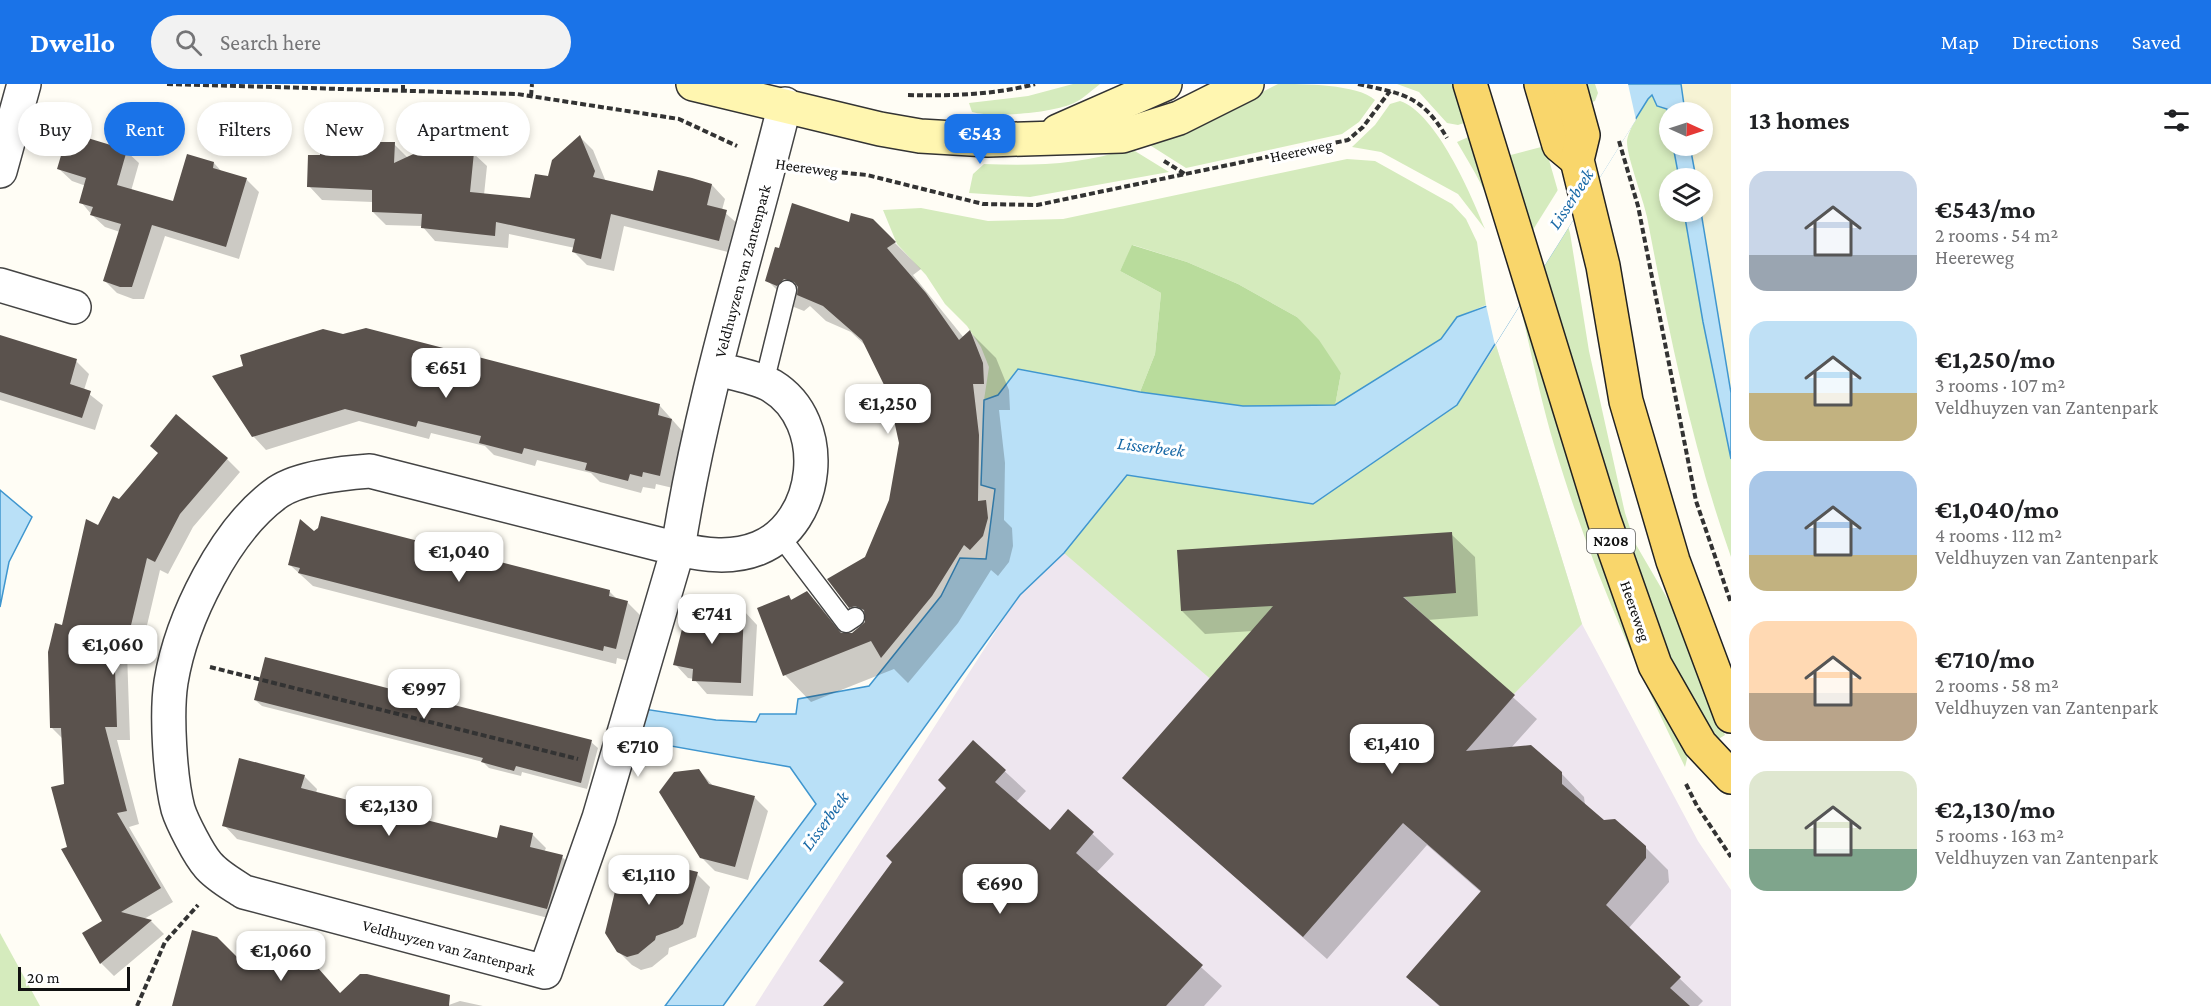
<!DOCTYPE html>
<html lang="en">
<head>
<meta charset="utf-8">
<style>
  body { margin:0; font-family:"Crimson Pro",serif; background:#f2f2f2; color:#202124; height:100vh; display:flex; flex-direction:column; font-size:22px; white-space:nowrap }
  * { box-sizing:border-box; margin:0 }
  p { font-size:20px; color:#757577 }
  .icon { flex:none; width:33px; height:33px; fill:none; stroke:currentColor; stroke-width:2; stroke-linecap:round; stroke-linejoin:round }
  .map { position:relative; flex:1; overflow:hidden }
  .side { display:flex; flex-direction:column; background:#fff; width:480px }
  .side>* { flex:none }
  .banner { position:absolute; left:18px; top:18px; width:570px; height:54px; display:flex; gap:12px }
  .needle { width:39px; rotate:93deg }
  .buttons { position:absolute; left:1659px; top:18px; display:grid; gap:12px }
  .buttons a { display:grid; place-items:center; width:54px; height:54px; border-radius:50%; background:#fff; box-shadow:0 3px 9px #0003; font-size:30px }
  .scale { position:absolute; left:18px; bottom:15px; width:112px; box-sizing:border-box; padding-left:6px; border:3px solid #111; border-top:0; font-size:16px; line-height:21px; white-space:nowrap; color:#111; -webkit-text-stroke:4px #fff; paint-order:stroke }
  .price { position:absolute; translate:-50% -51px; padding:0 14px; border-radius:12px; background:#fff; color:#222; font-size:20px; line-height:39px; filter:drop-shadow(0 2px 3px #0008) }
  .price::after { content:''; position:absolute; left:50%; top:36px; width:18px; height:14px; margin-left:-9px; background:inherit; clip-path:polygon(0 0,100% 0,50% 100%) }
  .price.active { background:#1a73e8; color:#fff }
  ul { padding:0; list-style:none }
  li { display:flex; align-items:center; gap:18px; height:150px; padding:0 18px }
  li span { display:grid; place-items:center; flex:none; width:168px; height:120px; border-radius:18px; color:#555 }
  li>.icon { margin-inline-start:auto }
  span .icon { width:72px; height:72px; fill:#fffc; stroke-width:1 }
  li b { font-size:26px }
  h2 { display:flex; justify-content:space-between; align-items:center; height:72px; padding:0 18px; font-size:26px }
  .chip { padding:0 21px; border-radius:27px; background:#fff; box-shadow:0 3px 9px #0003; font-size:21px; line-height:54px }
  .chip.active { background:#1a73e8; color:#fff }
  header { display:flex; align-items:center; gap:36px; box-sizing:border-box; height:84px; padding:0 30px; background:#1a73e8; color:#fff }
  header strong { font-size:28px }
  nav { display:flex; gap:33px; margin-inline-start:auto; font-size:21px }
  .search { width:420px; height:54px; background:#f2f2f2; display:flex; align-items:center; gap:15px; box-sizing:border-box; padding:0 21px; border-radius:33px; color:#757577; font-size:22px }
  main { display:flex; flex:1; min-height:0 }
  .map>svg:first-child { display:block }
  .industrial { fill:#eee6ef }
  .farmland { fill:#f6f3d4 }
  .green { fill:#d5ebbd }
  .forest { fill:#b9dc9c }
  .water { fill:#b9e0f7; stroke:#3f96cf; stroke-width:1.5 }
  .pier { fill:#fffdf5 }
  .shadow { fill:#0003 }
  .building { fill:#5a524d }
  .lines { fill:none; stroke-linecap:round; stroke-linejoin:round }
  .lane-casing { stroke:#444; stroke-width:21 }
  .street-casing { stroke:#444; stroke-width:36 }
  .secondary-casing { stroke:#333; stroke-width:36 }
  .primary-casing { stroke:#222; stroke-width:36 }
  .path { stroke:#333; stroke-width:4; stroke-dasharray:6 3; stroke-linecap:butt }
  .lane { stroke:#fff; stroke-width:18 }
  .street { stroke:#fff; stroke-width:33 }
  .secondary { stroke:#fff6b0; stroke-width:33 }
  .primary { stroke:#f9d66b; stroke-width:33 }
  .labels { text-anchor:middle; stroke-width:6; stroke-linejoin:round; paint-order:stroke }
  .shield { fill:#fff; stroke:#585858; stroke-width:1.5 }
  .shield-label { font-size:15px; font-weight:bold; fill:#111 }
  .street-label { font-size:16px; fill:#111; stroke:#fff }
  .water-label { font-size:18px; font-style:italic; fill:#1768a6; stroke:#fff }
</style>
</head>
<body>
<header>
<strong>Dwello</strong>
<div class="search"><svg class="icon" aria-label="search" viewBox="0 0 24 24"><circle cx="10" cy="10" r="6"/><path d="M15 15l6 6"/></svg>Search here</div>
<nav><a>Map</a><a>Directions</a><a>Saved</a></nav>
</header>
<main>
<div class="map">
<svg width="1731" height="922" viewBox="0 0 1731 922">
  <rect width="100%" height="100%" fill="#fffdf5"/>
  <polygon class="industrial" points="1496,261 1582,540 1698,757 1731,806 1731,922 755,922 1107,374 1340,387"/>
  <polygon class="farmland" points="1681,0 1731,0 1731,309 1701,128 1702,94 1696,94 1690,62 1702,62 1702,28 1685,28"/>
  <g class="green">
    <path d="M1073,0H1100C1092,6 1083,15 1074,19C1053,29 993,34 972,28L969,19L1028,12Z"/>
    <path d="M1278,0C1302,0 1358,0 1375,16L1359,38L1342,50L1186,84L1145,58L1227,26Z"/>
    <polygon points="1397,0 1453,0 1470,37 1458,41 1447,39 1419,8"/>
    <polygon points="1581,0 1595,0 1598,9 1595,17 1586,20"/>
    <path d="M1652,10L1657,22L1667,25L1670,62H1673L1679,94H1670V128H1684L1703,238L1731,375V473C1692,363 1669,248 1647,133C1643,114 1627,73 1627,58C1627,47 1645,19 1652,10Z"/>
    <path d="M1400,17C1436,29 1471,110 1485,145L1458,110L1381,68L1352,63L1375,41L1390,20Z"/>
    <path d="M1473,51L1689,667L1685,683C1633,576 1589,478 1555,364C1533,291 1522,215 1499,143C1490,113 1473,85 1457,58Z"/>
    <polygon points="1545,62 1570,149 1589,267 1625,429 1635,459 1677,531 1725,651 1712,659 1663,568 1632,491 1507,72"/>
    <path d="M1130,64L1169,88L1030,113L969,109L973,90L984,80C1033,82 1083,81 1130,64Z"/>
    <polygon points="1347,75 1375,77 1452,120 1466,135 1477,158 1486,221 1457,233 1441,255 1335,322 1341,289 1297,233 1238,200 1187,178 1133,161 1120,187 1161,209 1155,270 1140,308 1018,285 998,311 984,316 989,283 981,263 967,242 945,220 926,191 897,160 883,126 921,124 988,137 1063,135"/>
    <polygon points="1496,261 1582,540 1512,612 1393,503 1289,516 1214,598 1064,469 1127,391 1313,420 1457,321"/>
    <polygon points="0,849 40,922 0,922"/>
  </g>
  <polygon class="forest" points="1132,161 1187,178 1238,200 1297,233 1319,256 1341,289 1335,322 1243,322 1140,308 1155,270 1161,209 1120,187"/>
  <g class="water">
    <polygon points="1627,0 1681,0 1685,28 1670,28 1669,40 1667,25 1657,22 1652,11 1648,15 1457,321 1313,420 1127,391 1064,469 1020,511 723,922 665,922 816,720 790,683 637,656 644,625 716,636 756,638 760,630 796,630 798,615 869,602 941,512 960,474 986,475 995,405 981,401 984,316 998,311 1018,285 1140,308 1243,322 1335,321 1441,255 1457,233 1490,221"/>
    <polygon points="1673,62 1690,62 1696,94 1679,94"/>
    <polygon points="1684,128 1701,128 1731,309 1731,375 1703,238"/>
    <polygon points="0,406 32,433 9,478 0,523"/>
  </g>
  <polygon class="pier" points="1624,0 1628,0 1636,36 1495,261 1486,221"/>
  <g class="shadow">
    <polygon points="580,53 593,66 606,98 654,109 692,96 712,101 725,115 722,126 739,141 732,169 624,142 614,187 587,181 574,168 575,164 509,150 508,164 435,157 422,142 386,141 373,128 373,118 322,116 309,102 321,73 375,54 381,59 394,60 408,74 473,69 487,82 484,111 531,116"/>
    <polygon points="126,67 139,79 131,107 174,119 214,79 222,88 246,95 259,108 239,175 165,152 144,215 133,215 117,209 104,196 120,148 105,143 92,131 81,118 86,102 72,97 59,85"/>
    <polygon points="872,136 921,185 913,191 964,254 970,248 996,274 1009,306 1010,326 999,326 1005,379 1004,436 1012,444 1013,462 1009,478 998,492 991,486 958,539 908,599 894,585 811,618 785,591 789,513 793,517 807,509 846,550 852,550 866,539 850,523 866,474 891,417 901,359 890,308 866,262 851,248 826,237 810,222 804,227 794,223 767,196 780,166"/>
    <polygon points="0,258 76,277 89,290 84,306 103,321 95,346 0,316"/>
    <polygon points="214,293 660,322 684,349 673,404 656,400 655,405 643,403 641,409 600,398 591,389 537,376 535,382 494,371 485,362 431,349 429,355 359,337 266,366 253,352"/>
    <polygon points="227,375 240,388 193,443 168,490 160,486 140,571 127,568 130,656 117,656 139,740 129,743 173,818 144,835 151,837 164,850 114,892 101,879 104,837 69,764 63,655 52,644 63,543 99,443 119,417"/>
    <polygon points="314,449 609,507 618,516 627,518 640,531 629,577 617,574 616,580 313,502 290,481"/>
    <polygon points="1451,450 1475,473 1478,532 1427,536 1537,635 1511,664 1561,689 1584,713 1585,721 1603,737 1645,763 1668,786 1669,798 1628,845 1703,917 1698,922 1439,922 1408,893 1482,809 1427,761 1327,875 1124,694 1253,547 1205,550 1182,527"/>
    <polygon points="744,527 757,541 753,612 707,610 694,595 688,594 675,580"/>
    <polygon points="255,616 591,658 598,664 587,705 522,688 521,692 489,684 483,678 262,622"/>
    <polygon points="973,658 1026,707 1016,718 1050,748 1068,727 1114,770 1096,789 1222,902 1204,922 825,922 844,900 821,877 948,704"/>
    <polygon points="699,686 714,703 755,714 768,727 748,796 715,787 701,773"/>
    <polygon points="304,692 317,705 316,710 498,756 532,750 546,764 544,768 562,773 576,786 560,837 237,755 224,741"/>
    <polygon points="697,790 710,803 696,853 669,864 668,870 652,883 641,886 632,881 618,867"/>
    <polygon points="460,917 483,922 446,922"/>
  </g>
  <g class="building">
    <polygon points="68,48 127,66 117,101 173,117 187,70 214,78 213,84 247,94 226,163 152,141 132,203 120,203 103,197 121,140 90,131 93,123 79,119 86,94 57,85"/>
    <polygon points="320,50 376,52 376,58 395,58 394,79 448,54 458,55 474,68 470,108 530,114 535,90 548,92 552,76 580,51 595,87 593,93 653,107 658,86 692,94 712,100 707,121 727,126 719,157 611,130 601,175 572,168 575,155 496,138 495,152 421,144 422,130 372,128 372,106 307,103 308,71 320,71"/>
    <polygon points="792,119 849,138 851,129 873,135 896,158 887,164 926,209 959,256 970,246 983,279 984,300 973,300 979,351 978,417 986,416 988,434 983,452 970,466 964,461 932,512 881,574 871,557 783,592 757,524 789,511 791,516 807,507 841,549 852,549 865,538 864,526 855,522 849,524 827,495 865,473 889,416 899,359 888,309 862,256 823,222 797,211 798,203 794,198 784,195 777,202 765,197 775,163 779,164"/>
    <polygon points="366,244 660,320 658,331 672,335 660,392 643,388 642,393 630,390 628,397 585,386 587,379 524,364 522,370 479,359 481,352 418,337 416,343 345,325 252,353 212,292 243,282 240,271 323,245 343,250"/>
    <polygon points="0,251 77,275 70,300 91,307 82,334 0,308"/>
    <polygon points="176,330 228,374 180,430 155,478 147,474 127,558 114,556 117,643 105,643 127,727 117,729 161,804 121,828 152,836 100,880 82,849 102,837 61,765 67,763 51,703 64,700 61,644 50,644 48,568 55,539 62,541 86,435 98,441 113,412 119,415 158,369 150,362"/>
    <polygon points="321,432 610,506 609,512 628,517 616,565 604,562 603,567 298,489 300,484 288,481 300,435 314,447 318,444"/>
    <polygon points="1452,448 1456,509 1403,513 1515,611 1466,667 1531,661 1562,688 1562,700 1604,736 1615,735 1646,762 1646,774 1606,821 1681,893 1670,904 1690,922 1440,922 1406,893 1481,807 1403,739 1303,853 1122,694 1273,522 1181,527 1177,466"/>
    <polygon points="687,525 744,526 741,599 692,597 693,585 673,581"/>
    <polygon points="265,573 592,656 581,699 516,682 514,687 481,678 483,674 254,616"/>
    <polygon points="973,656 1006,686 995,698 1050,746 1068,725 1094,748 1076,769 1203,881 1166,922 823,922 844,898 819,877 892,778 886,772 946,704 938,696"/>
    <polygon points="239,674 305,691 301,704 497,754 500,741 533,749 530,763 563,771 547,825 222,742"/>
    <polygon points="699,685 709,700 755,712 735,783 700,774 659,708 674,688"/>
    <polygon points="649,776 698,788 683,840 678,844 656,852 655,856 638,870 627,873 617,868 605,849 617,799 626,791 647,785"/>
    <polygon points="192,846 217,853 239,875 264,865 311,876 340,909 360,890 367,890 450,911 449,922 172,922"/>
  </g>
  <g class="lines">
    <g class="lane-casing">
      <g id="lane">
        <polyline points="764,299 787,206"/>
        <polyline points="780,452 846,539 855,533"/>
      </g>
    </g>
    <g class="street-casing">
      <g id="street">
        <polyline points="0,87 24,0"/>
        <polyline points="0,201 74,223"/>
        <path d="M716,284C733,290 757,293 772,302C831,338 820,439 759,464C732,475 704,471 678,465L599,734L545,888L244,808C232,800 217,792 208,781C199,771 182,738 178,725C170,694 166,630 171,598C181,536 225,445 278,408C300,393 343,389 370,387L678,465C701,315 748,168 785,20"/>
      </g>
    </g>
    <g class="secondary-casing">
      <g id="secondary">
        <polyline points="693,0 880,45 920,52 988,56 1122,52 1179,34 1247,0"/>
        <polyline points="1058,47 1165,0"/>
      </g>
    </g>
    <g class="primary-casing">
      <g id="primary">
        <polyline points="1470,0 1604,436 1655,581 1700,660 1731,693"/>
        <polyline points="1541,0 1559,61 1577,76"/>
        <polyline points="1569,0 1583,51 1577,76 1603,182 1626,317 1673,477 1731,632"/>
      </g>
    </g>
    <g class="path">
      <polyline points="167,0 517,10 679,35 737,62"/>
      <path d="M1358,0C1403,10 1422,11 1447,54"/>
      <polyline points="403,7 403,0"/>
      <path d="M908,11C951,12 993,11 1035,0"/>
      <polyline points="531,12 532,0"/>
      <polyline points="1619,57 1638,122 1696,417 1731,519"/>
      <polyline points="1164,77 1185,90"/>
      <polyline points="806,85 867,91 983,120 1037,121 1348,56 1363,43 1390,7"/>
      <polyline points="210,583 578,675"/>
      <polyline points="1686,700 1697,722 1731,773"/>
      <polyline points="137,922 165,858 198,821"/>
    </g>
    <use href="#lane" class="lane"/>
    <use href="#street" class="street"/>
    <use href="#secondary" class="secondary"/>
    <use href="#primary" class="primary"/>
  </g>
  <g class="labels">
    <rect class="shield" x="1587" y="445" width="48" height="24" rx="4.5"/>
    <g class="shield-label">
      <text x="1611" y="462">N208</text>
    </g>
    <g class="street-label">
      <text transform="translate(1301 66) rotate(-12)" y="6">Heereweg</text>
      <text transform="translate(807 83) rotate(8)" y="6">Heereweg</text>
      <text transform="translate(742 187) rotate(-75)" y="6">Veldhuyzen van Zantenpark</text>
      <text transform="translate(1636 527) rotate(71)" y="6">Heereweg</text>
      <text transform="translate(449 863) rotate(15)" y="6">Veldhuyzen van Zantenpark</text>
    </g>
    <g class="water-label">
      <text transform="translate(1571 115) rotate(-57)" y="6">Lisserbeek</text>
      <text transform="translate(1151 363) rotate(7)" y="6">Lisserbeek</text>
      <text transform="translate(825 737) rotate(-54)" y="6">Lisserbeek</text>
    </g>
  </g>
</svg>
<div class="buttons">
<a><svg class="needle" viewBox="-14 -14 28 28"><path d="M0-13l5 13h-10z" fill="#e53935"/><path d="M0 13l5-13h-10z" fill="#757577"/></svg></a>
<a><svg class="icon" aria-label="layers" viewBox="0 0 24 24"><path d="M12 4l9 5-9 5-9-5zM3 14l9 5 9-5"/></svg></a>
</div>
<div class="scale">20 m</div>
<b class="price active" style="left:980px;top:81px">€543</b>
<b class="price" style="left:446px;top:315px">€651</b>
<b class="price" style="left:888px;top:351px">€1,250</b>
<b class="price" style="left:459px;top:499px">€1,040</b>
<b class="price" style="left:712px;top:561px">€741</b>
<b class="price" style="left:113px;top:592px">€1,060</b>
<b class="price" style="left:424px;top:636px">€997</b>
<b class="price" style="left:1392px;top:691px">€1,410</b>
<b class="price" style="left:638px;top:694px">€710</b>
<b class="price" style="left:389px;top:753px">€2,130</b>
<b class="price" style="left:649px;top:822px">€1,110</b>
<b class="price" style="left:1000px;top:831px">€690</b>
<b class="price" style="left:281px;top:898px">€1,060</b>
<div class="banner">
<a class="chip">Buy</a>
<a class="chip active">Rent</a>
<a class="chip">Filters</a>
<a class="chip">New</a>
<a class="chip">Apartment</a>
</div>
</div>
<section class="side">
<h2>13 homes<svg class="icon" aria-label="filters" viewBox="0 0 24 24"><path d="M4 7h16M4 17h16"/><circle cx="9" cy="7" r="2"/><circle cx="15" cy="17" r="2"/></svg></h2>
<ul>
<li><span style="background:linear-gradient(#c9d6e8 70%,#9aa5b1 0)"><svg class="icon" aria-label="home" viewBox="0 0 24 24"><path d="M3 11l9-7 9 7M6 9v11h12V9"/></svg></span><div><b>€543/mo</b><p>2 rooms · 54 m²</p><p>Heereweg</p></div></li>
<li><span style="background:linear-gradient(#bfe0f5 60%,#c2b280 0)"><svg class="icon" aria-label="home" viewBox="0 0 24 24"><path d="M3 11l9-7 9 7M6 9v11h12V9"/></svg></span><div><b>€1,250/mo</b><p>3 rooms · 107 m²</p><p>Veldhuyzen van Zantenpark</p></div></li>
<li><span style="background:linear-gradient(#a9c7e8 70%,#c2b280 0)"><svg class="icon" aria-label="home" viewBox="0 0 24 24"><path d="M3 11l9-7 9 7M6 9v11h12V9"/></svg></span><div><b>€1,040/mo</b><p>4 rooms · 112 m²</p><p>Veldhuyzen van Zantenpark</p></div></li>
<li><span style="background:linear-gradient(#ffd9b3 60%,#b9a48a 0)"><svg class="icon" aria-label="home" viewBox="0 0 24 24"><path d="M3 11l9-7 9 7M6 9v11h12V9"/></svg></span><div><b>€710/mo</b><p>2 rooms · 58 m²</p><p>Veldhuyzen van Zantenpark</p></div></li>
<li><span style="background:linear-gradient(#dfe7d0 65%,#7fa58c 0)"><svg class="icon" aria-label="home" viewBox="0 0 24 24"><path d="M3 11l9-7 9 7M6 9v11h12V9"/></svg></span><div><b>€2,130/mo</b><p>5 rooms · 163 m²</p><p>Veldhuyzen van Zantenpark</p></div></li>
</ul>
</section>
</main>
</body>
</html>
